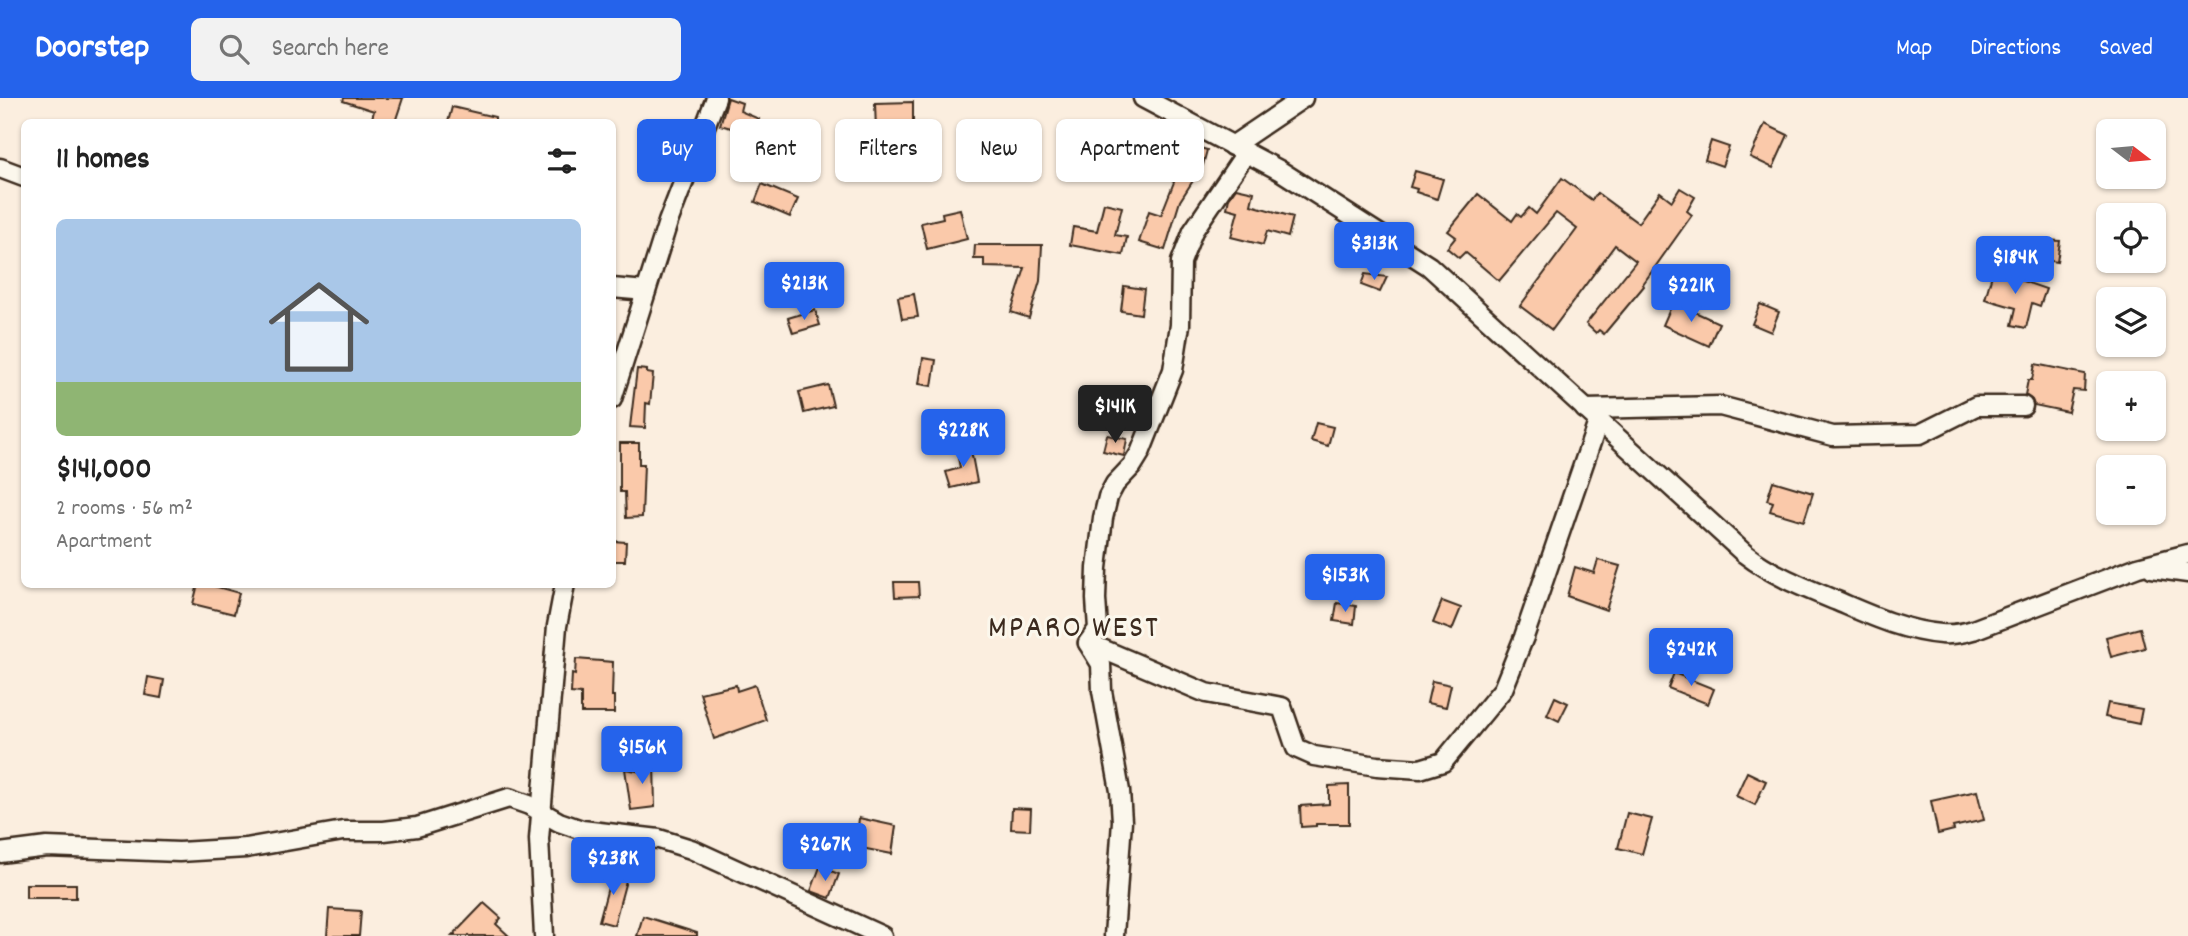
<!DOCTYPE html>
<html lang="en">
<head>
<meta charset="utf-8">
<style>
  body { margin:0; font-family:Dekko,sans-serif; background:#f2f2f2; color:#222; height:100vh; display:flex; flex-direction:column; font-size:26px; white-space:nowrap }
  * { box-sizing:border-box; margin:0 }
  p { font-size:23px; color:#767676 }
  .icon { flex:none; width:38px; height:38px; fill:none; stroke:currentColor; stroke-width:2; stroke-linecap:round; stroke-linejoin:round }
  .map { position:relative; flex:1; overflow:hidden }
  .details { position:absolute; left:21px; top:21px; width:595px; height:469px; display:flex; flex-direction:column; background:#fff; border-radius:10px; box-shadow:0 2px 5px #0004 }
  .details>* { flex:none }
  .top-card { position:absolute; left:637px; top:21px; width:665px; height:63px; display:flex; gap:14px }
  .needle { width:46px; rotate:106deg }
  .controls { position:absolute; left:2096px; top:21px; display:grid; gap:14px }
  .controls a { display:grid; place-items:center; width:70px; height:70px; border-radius:10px; background:#fff; box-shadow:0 2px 5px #0004; font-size:35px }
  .price { position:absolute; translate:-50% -60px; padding:0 16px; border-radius:7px; background:#2563eb; color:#fff; font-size:23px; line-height:46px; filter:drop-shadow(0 2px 4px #0008) }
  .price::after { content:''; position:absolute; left:50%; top:42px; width:21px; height:16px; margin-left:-10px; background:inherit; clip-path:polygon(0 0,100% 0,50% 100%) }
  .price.on { background:#222; color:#fff }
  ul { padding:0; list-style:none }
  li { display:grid; align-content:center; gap:14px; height:371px; padding:0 35px }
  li+li { border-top:2px solid #e0e0e0 }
  li span { display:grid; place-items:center; height:217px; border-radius:10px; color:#555 }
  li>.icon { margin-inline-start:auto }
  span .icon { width:126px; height:126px; fill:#fffc; stroke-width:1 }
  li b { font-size:30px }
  h2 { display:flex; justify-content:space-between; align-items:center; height:84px; padding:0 35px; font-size:30px }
  .chip { padding:0 24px; border-radius:10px; background:#fff; box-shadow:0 2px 5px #0004; font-size:24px; line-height:63px }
  .chip.on { background:#2563eb; color:#fff }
  header { display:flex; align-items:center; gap:42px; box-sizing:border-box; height:98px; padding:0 35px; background:#2563eb; color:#fff }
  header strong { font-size:33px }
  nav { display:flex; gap:38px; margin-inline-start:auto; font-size:24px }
  .search { width:490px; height:63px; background:#f2f2f2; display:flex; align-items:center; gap:18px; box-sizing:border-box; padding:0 24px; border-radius:10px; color:#767676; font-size:26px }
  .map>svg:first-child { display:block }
  .building { fill:#fac9aa; stroke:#3b2a1e; stroke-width:2 }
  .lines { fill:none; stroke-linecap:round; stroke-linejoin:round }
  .street-casing { stroke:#3b2a1e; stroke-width:23 }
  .street { stroke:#fbf7ec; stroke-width:18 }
  .labels { text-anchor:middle; stroke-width:6; stroke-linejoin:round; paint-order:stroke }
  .quarter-label { font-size:32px; letter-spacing:2px; fill:#3b2a1e; stroke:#fbf7ec }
</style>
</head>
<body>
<header>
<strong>Doorstep</strong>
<div class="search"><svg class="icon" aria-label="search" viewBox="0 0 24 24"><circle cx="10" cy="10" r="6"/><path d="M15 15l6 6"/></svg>Search here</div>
<nav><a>Map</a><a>Directions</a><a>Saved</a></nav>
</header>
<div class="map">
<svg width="2188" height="838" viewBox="0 0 2188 838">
  <rect width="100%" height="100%" fill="#fbeedf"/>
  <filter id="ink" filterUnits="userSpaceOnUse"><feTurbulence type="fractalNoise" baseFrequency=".0143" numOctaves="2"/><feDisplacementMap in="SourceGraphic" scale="14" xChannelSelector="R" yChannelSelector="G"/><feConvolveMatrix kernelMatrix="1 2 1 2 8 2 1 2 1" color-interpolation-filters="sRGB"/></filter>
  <g filter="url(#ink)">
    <g class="building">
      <polygon points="344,0 403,0 395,24 372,20 374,13 343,3"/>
      <polygon points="728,0 742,5 740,13 759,21 756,30 736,25 735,31 720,27"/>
      <polygon points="913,4 913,31 876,32 875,5"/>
      <polygon points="452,9 495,19 495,24 448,24"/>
      <polygon points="1765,26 1788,37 1773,70 1750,59"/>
      <polygon points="1152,36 1207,52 1203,67 1180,103 1165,152 1139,144 1149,113 1161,117 1174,84 1171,82 1185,59 1149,45"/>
      <polygon points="1711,43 1729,49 1722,68 1705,62"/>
      <polygon points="1415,73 1443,81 1437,101 1416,94 1417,91 1410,89"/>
      <polygon points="1562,80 1592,102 1597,95 1638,125 1660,94 1672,103 1680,90 1695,99 1687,113 1692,117 1643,186 1644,188 1604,236 1599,232 1596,235 1586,226 1636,163 1615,147 1552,232 1520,208 1577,131 1556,115 1499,183 1465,154 1459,160 1447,150 1456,139 1448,133 1478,96 1512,123 1517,116 1521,119 1529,110 1536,116"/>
      <polygon points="762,86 798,101 790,119 755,104"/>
      <polygon points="1236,90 1254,94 1251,107 1293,119 1288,139 1267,133 1263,147 1231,139 1238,113 1227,110 1229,100"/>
      <polygon points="1104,105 1122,109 1115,137 1127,139 1123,157 1070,147 1073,129 1097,133"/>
      <polygon points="960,111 967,141 927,151 921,125 943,120 942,115"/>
      <polygon points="2046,142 2060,143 2057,164 2044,162"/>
      <polygon points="975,147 1042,147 1040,183 1029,220 1011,214 1025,170 984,169 984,161 974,161"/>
      <polygon points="1993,173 2046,191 2040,208 2032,205 2026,230 2012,227 2016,210 1985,201"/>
      <polygon points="1365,176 1387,179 1380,194 1361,187"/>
      <polygon points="1124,188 1144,191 1141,216 1121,213"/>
      <polygon points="914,196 918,219 902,221 898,199"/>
      <polygon points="1673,204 1719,225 1709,248 1663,227"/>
      <polygon points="1760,206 1779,214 1771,234 1752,226"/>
      <polygon points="815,212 820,227 793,235 788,220"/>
      <polygon points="923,260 936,262 932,288 919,286"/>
      <polygon points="2035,266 2085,276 2084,293 2073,292 2068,314 2034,307 2032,302 2025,297 2028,282 2032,282"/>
      <polygon points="637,271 647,272 647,275 653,276 650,306 646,305 645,330 630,329"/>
      <polygon points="828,287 833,308 804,315 799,294"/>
      <polygon points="1316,325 1333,329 1328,348 1311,343"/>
      <polygon points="1107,337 1127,341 1124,358 1103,353"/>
      <polygon points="620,345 639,345 639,366 644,366 642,419 626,420 625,394 620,394"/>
      <polygon points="970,347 977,384 951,390 946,374 960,370 956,349"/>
      <polygon points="1773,383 1813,395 1804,423 1770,413 1773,404 1767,402"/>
      <polygon points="612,443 626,444 625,463 612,463"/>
      <polygon points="1598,462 1620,468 1606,512 1567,498 1575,469 1594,475"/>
      <polygon points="894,484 918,484 919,498 895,499"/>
      <polygon points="198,486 207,486 239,495 234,516 193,506"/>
      <polygon points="1442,503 1461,510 1452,532 1433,525"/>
      <polygon points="1337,505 1356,508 1354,526 1334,523"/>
      <polygon points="2140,530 2145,550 2111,559 2106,539"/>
      <polygon points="576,561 613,564 612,598 614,598 614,615 581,615 581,596 571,595 572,576 575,577"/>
      <polygon points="1674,575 1714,591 1708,606 1668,590"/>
      <polygon points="148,579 164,582 161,600 145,597"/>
      <polygon points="1432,583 1451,587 1446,609 1427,605"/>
      <polygon points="736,587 737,593 755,587 766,622 714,641 700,595"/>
      <polygon points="1555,599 1568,605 1559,623 1547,617"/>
      <polygon points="2108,605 2142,611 2139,626 2105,619"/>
      <polygon points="637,663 654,663 655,709 631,712 625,671 637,673"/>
      <polygon points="1747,674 1766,683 1755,707 1736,698"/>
      <polygon points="1349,687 1349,726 1316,726 1316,728 1301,729 1300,708 1329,706 1329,688"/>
      <polygon points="1977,693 1984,722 1953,729 1954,732 1938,736 1931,703"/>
      <polygon points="1012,710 1031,711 1030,732 1011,731"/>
      <polygon points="1627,715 1652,721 1642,756 1618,750"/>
      <polygon points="859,720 896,728 892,756 856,749"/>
      <polygon points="820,769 839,776 830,800 811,793"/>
      <polygon points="613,771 628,775 614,827 599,823"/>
      <rect x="26" y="786" width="50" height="14"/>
      <polygon points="484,805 501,820 496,826 509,838 452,838"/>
      <polygon points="329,811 361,813 359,838 327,838"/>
      <polygon points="643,818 697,835 697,838 637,838"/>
    </g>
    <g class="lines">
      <g class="street-casing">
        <g id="street">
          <path d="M1143,0L1279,72L1429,168L1745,456C1772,477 1805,490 1837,503C1870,517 1904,533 1941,536C1952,537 1963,535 1973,532L2138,469L2188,456"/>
          <polyline points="1232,48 1303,0"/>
          <polyline points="0,70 24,79"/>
          <polyline points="612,190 646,193"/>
          <polyline points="612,301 668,124 716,0"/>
          <polyline points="1585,311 1720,308 1833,338 1920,336 1976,308 2023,308"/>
          <polyline points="2152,470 2188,475"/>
          <polyline points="1088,545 1206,595 1282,609 1296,650 1314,658 1377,668 1420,671 1443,664 1503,591 1524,539 1598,324"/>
          <polyline points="0,755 47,749 179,754 246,750 343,733 384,733 417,729 509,700 529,707 559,724 582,732 659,741 691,751 882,838"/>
          <polyline points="544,838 539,741 557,528 565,486"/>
          <polyline points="1114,838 1122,723 1120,693 1102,593 1101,566 1088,545 1098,531 1096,501 1097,470 1103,420 1108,399 1115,386 1132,368 1140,355 1173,272 1180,227 1181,164 1193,133 1246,55"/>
        </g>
      </g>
      <use href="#street" class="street"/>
    </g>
  </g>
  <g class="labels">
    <g class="quarter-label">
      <text x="1074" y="538">MPARO WEST</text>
    </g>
  </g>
</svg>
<div class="controls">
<a><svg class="needle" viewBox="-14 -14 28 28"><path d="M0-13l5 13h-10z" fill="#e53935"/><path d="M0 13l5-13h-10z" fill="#767676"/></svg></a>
<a><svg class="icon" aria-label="locate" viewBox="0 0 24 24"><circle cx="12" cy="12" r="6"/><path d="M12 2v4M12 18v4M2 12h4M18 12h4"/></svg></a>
<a><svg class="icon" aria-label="layers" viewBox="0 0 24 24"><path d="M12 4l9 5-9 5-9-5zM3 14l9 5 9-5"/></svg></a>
<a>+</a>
<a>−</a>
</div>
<b class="price" style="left:1374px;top:184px">$313K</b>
<b class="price" style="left:2015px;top:198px">$184K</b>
<b class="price" style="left:804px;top:224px">$213K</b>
<b class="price" style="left:1691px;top:226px">$221K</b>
<b class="price on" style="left:1115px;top:347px">$141K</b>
<b class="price" style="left:963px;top:371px">$228K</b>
<b class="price" style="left:1345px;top:516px">$153K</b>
<b class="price" style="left:1691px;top:590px">$242K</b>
<b class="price" style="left:642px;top:688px">$156K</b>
<b class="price" style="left:825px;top:785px">$267K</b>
<b class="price" style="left:613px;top:799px">$238K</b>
<div class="top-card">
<a class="chip on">Buy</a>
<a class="chip">Rent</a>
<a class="chip">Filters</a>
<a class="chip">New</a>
<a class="chip">Apartment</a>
</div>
<section class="details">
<h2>11 homes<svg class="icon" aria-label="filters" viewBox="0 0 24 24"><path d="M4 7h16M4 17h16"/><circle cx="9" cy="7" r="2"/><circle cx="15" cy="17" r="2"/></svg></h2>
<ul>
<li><span style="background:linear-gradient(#a9c7e8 75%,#8fb573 0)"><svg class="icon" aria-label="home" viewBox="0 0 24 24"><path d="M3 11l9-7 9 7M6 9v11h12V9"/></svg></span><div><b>$141,000</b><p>2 rooms · 56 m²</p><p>Apartment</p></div></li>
</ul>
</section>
</div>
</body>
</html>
